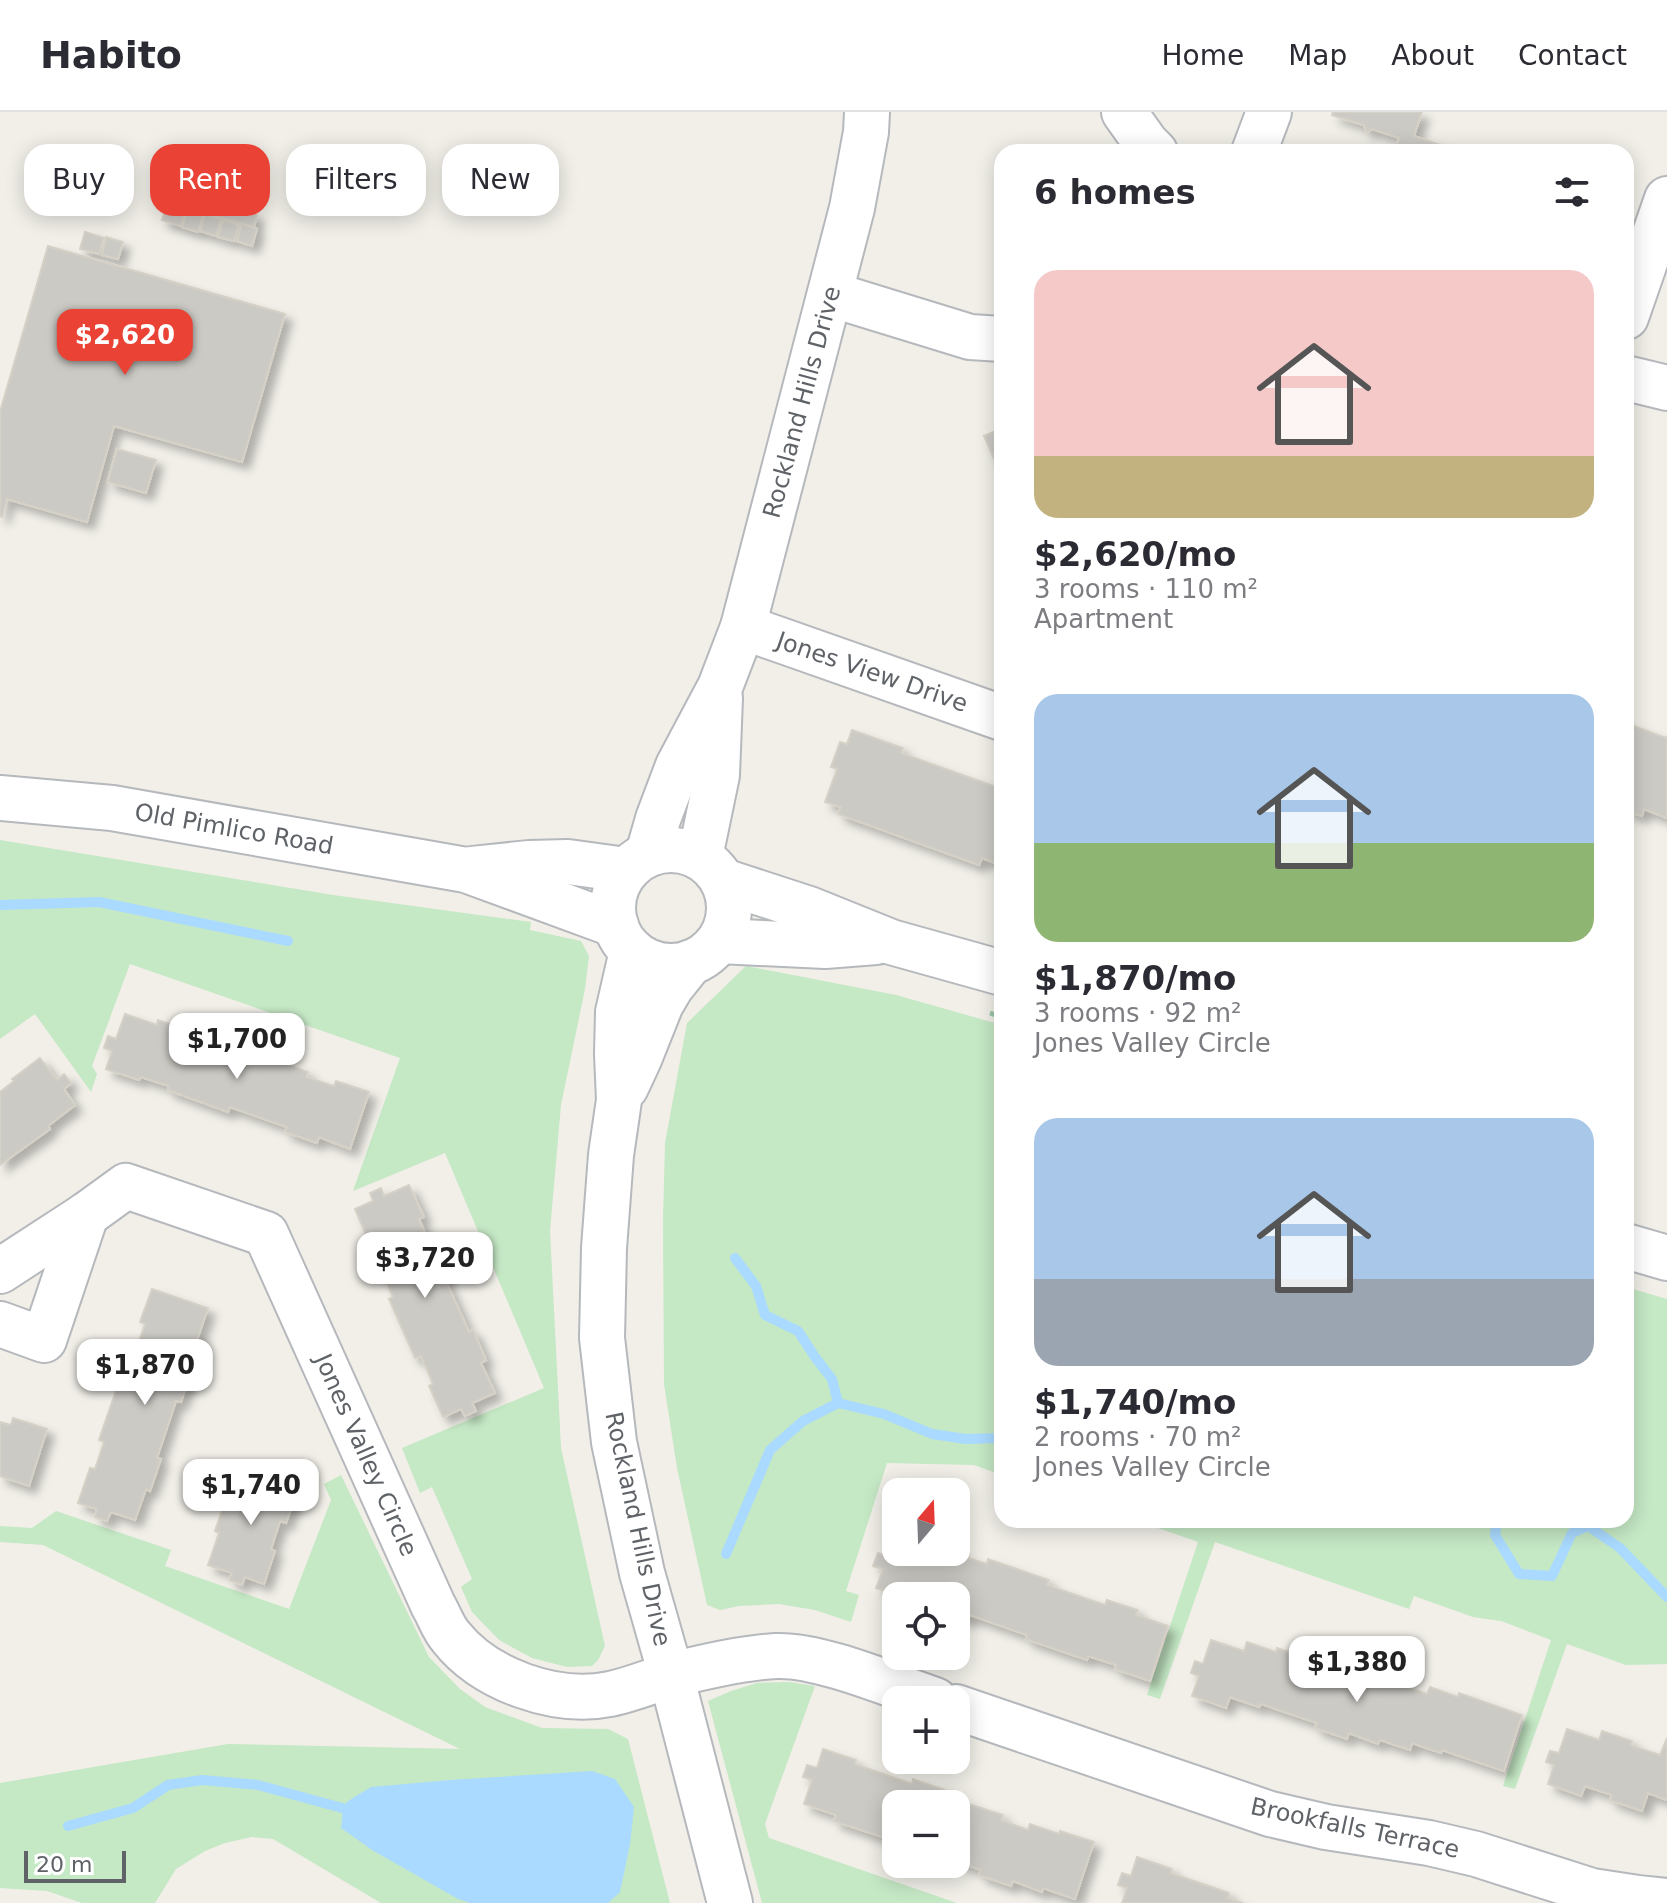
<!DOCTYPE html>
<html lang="en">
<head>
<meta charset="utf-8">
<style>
  body { margin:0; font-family:"DejaVu Sans",sans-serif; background:#f7f7f7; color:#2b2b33; height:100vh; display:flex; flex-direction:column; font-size:30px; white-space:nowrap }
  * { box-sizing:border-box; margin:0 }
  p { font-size:26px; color:#7c7c81 }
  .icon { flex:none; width:44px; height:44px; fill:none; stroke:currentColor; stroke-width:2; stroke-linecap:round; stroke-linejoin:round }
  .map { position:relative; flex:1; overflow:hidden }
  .side { position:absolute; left:994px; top:32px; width:640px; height:1384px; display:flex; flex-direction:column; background:#fff; border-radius:24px; box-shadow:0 4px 20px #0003 }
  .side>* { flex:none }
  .banner { position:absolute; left:24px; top:32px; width:760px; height:72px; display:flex; gap:16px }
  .needle { width:52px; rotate:19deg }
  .buttons { position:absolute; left:882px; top:1366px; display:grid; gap:16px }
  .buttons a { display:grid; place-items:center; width:88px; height:88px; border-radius:16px; background:#fff; box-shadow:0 4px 20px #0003; font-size:40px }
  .scale { position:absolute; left:24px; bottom:20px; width:102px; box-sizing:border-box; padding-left:8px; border:4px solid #5f6368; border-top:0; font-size:22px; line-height:28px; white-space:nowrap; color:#5f6368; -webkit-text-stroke:6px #fff; paint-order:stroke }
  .price { position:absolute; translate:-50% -68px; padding:0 18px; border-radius:16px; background:#fff; color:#222; font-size:26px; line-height:52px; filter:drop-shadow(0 2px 4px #0008) }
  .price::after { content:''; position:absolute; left:50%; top:48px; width:24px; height:18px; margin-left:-12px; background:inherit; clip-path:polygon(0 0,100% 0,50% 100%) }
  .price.current { background:#ea4335; color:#fff }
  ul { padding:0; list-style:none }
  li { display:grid; align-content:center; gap:16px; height:424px; padding:0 40px }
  li span { display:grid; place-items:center; height:248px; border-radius:24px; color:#555 }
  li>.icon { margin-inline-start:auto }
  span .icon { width:144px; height:144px; fill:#fffc; stroke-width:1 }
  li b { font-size:34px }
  h2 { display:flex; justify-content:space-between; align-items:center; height:96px; padding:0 40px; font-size:34px }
  .chip { padding:0 28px; border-radius:24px; background:#fff; box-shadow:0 4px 20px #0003; font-size:28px; line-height:72px }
  .chip.current { background:#ea4335; color:#fff }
  header { display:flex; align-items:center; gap:48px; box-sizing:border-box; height:112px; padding:0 40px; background:#fff; border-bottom:2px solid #e1e1e2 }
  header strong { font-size:38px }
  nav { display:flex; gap:44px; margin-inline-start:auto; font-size:28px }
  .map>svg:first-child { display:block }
  .green { fill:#c5e8c5 }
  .water { fill:#aadaff }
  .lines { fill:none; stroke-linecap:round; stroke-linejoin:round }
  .stream { stroke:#aadaff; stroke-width:10 }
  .building { fill:#cccac5; stroke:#d6d1c6; stroke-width:2; filter:url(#shadow) }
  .minor-casing { stroke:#b5b8bc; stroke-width:48 }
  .path { stroke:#9cc7a9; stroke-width:5; stroke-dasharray:8 4; stroke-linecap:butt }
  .minor { stroke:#fff; stroke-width:44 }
  .labels { text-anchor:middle; stroke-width:6; stroke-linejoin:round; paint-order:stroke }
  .street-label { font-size:24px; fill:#5f6368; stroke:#fff }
</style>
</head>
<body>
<header>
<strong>Habito</strong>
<nav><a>Home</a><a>Map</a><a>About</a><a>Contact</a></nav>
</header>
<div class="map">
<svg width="1667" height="1791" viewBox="0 0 1667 1791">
  <defs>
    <filter id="shadow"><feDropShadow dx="7" dy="7" stdDeviation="4" flood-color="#0004"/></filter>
  </defs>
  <rect width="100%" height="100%" fill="#f1efe8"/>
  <g class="green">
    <polygon points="0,728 333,783 531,810 530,818 581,829 589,844 585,877 561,993 550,1119 561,1336 605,1534 598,1548 592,1554 567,1555 532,1546 499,1528 472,1500 461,1475 472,1467 432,1375 420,1381 402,1336 544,1276 445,1041 353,1079 400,946 130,852 92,954 97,962 91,980 35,902 0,927"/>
    <polygon points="746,854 896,883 1002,913 1002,1363 974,1353 887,1351 846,1479 859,1483 851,1510 815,1498 779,1492 739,1494 720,1498 707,1493 677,1356 664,1272 663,1108 665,1031 687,911"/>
    <polygon points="1626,1175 1667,1187 1667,1552 1626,1553 1567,1532 1515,1677 1503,1674 1551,1528 1501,1509 1473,1505 1414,1484 1409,1497 1215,1430 1160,1587 1147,1583 1198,1430 1135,1408 1626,1408"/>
    <polygon points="341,1363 429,1545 460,1577 485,1595 542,1616 608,1617 628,1627 670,1791 381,1791 273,1727 252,1725 225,1731 205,1739 176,1757 155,1791 82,1791 47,1779 0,1776 0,1671 228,1632 460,1637 43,1433 0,1430 0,1414 32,1416 56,1399 171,1438 165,1454 289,1497 331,1388 324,1372"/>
    <polygon points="789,1570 815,1574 765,1712 769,1726 957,1791 762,1791 708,1589 731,1579 757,1571"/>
  </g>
  <polygon class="water" points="592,1659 615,1667 634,1695 630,1732 620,1780 608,1791 470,1791 458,1787 372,1738 341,1716 343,1696 348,1689 371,1675 450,1668"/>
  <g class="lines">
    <g class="stream">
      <polyline points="0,793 99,790 288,829"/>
      <polyline points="735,1146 756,1174 765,1203 798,1219 815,1245 832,1267 838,1291"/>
      <polyline points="1497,1408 1495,1423 1519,1462 1552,1464 1572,1421 1588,1414 1620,1436 1667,1485"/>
      <polyline points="726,1442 770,1338 803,1309 838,1291 884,1302 932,1322 966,1327 1002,1326"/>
      <polyline points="68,1714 133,1696 168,1673 202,1668 258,1673 357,1700"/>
    </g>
  </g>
  <g class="building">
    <polygon points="1333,0 1422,0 1414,24 1446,35 1445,40 1395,40 1399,26 1372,17 1367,20 1364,13 1332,3"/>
    <polygon points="201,87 257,103 254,115 198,99"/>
    <polygon points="168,89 187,94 181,114 162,108"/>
    <polygon points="188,97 204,101 198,120 182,115"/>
    <polygon points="205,102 221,107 216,124 200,119"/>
    <polygon points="223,108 239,113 234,129 218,125"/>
    <polygon points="242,112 257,117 252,134 237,129"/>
    <polygon points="85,120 104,126 99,142 80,137"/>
    <polygon points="106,125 123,130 118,147 102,143"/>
    <polygon points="48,134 285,202 242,350 114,314 87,410 7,387 2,405 0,404 0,300"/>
    <polygon points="1002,316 1002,365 984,324"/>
    <polygon points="117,337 156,348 146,381 108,370"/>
    <polygon points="1626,611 1666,626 1667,624 1667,706 1644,697 1642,704 1626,699"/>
    <polygon points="852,618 903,636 901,641 1002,677 1002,762 996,759 998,752 982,746 979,753 838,702 841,695 825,690 837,657 831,655 840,630 847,632"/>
    <polygon points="125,902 157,913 158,908 190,919 188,923 246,943 248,938 308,960 306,965 334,974 336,969 369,980 350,1037 319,1025 317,1031 285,1020 287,1015 230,995 228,1000 168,978 169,974 141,965 139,968 106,957 112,939 104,936 108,924 116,927"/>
    <polygon points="40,946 57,968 64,962 71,971 64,977 75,993 48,1014 50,1017 0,1053 0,980 14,969 12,967"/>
    <polygon points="409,1073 424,1105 419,1107 431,1134 435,1131 448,1162 444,1165 469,1220 473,1218 486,1248 481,1251 495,1281 472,1291 476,1299 465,1304 461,1297 443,1305 429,1274 433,1272 421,1244 415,1246 389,1187 393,1185 382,1158 378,1160 364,1129 368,1127 355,1097 373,1089 370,1081 381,1076 384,1084"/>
    <polygon points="152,1177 208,1196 197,1228 201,1229 181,1290 176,1289 157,1346 161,1347 150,1379 146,1377 135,1408 111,1400 107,1409 95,1405 97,1397 78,1391 90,1356 95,1357 104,1330 99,1328 120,1267 126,1269 145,1212 140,1210"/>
    <polygon points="13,1306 47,1317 29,1374 0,1364 0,1310 11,1313"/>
    <polygon points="242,1357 298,1377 286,1411 280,1409 271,1437 275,1439 264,1472 245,1465 242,1473 229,1468 232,1461 208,1453 219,1421 215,1419 226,1387 230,1389"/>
    <polygon points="895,1420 896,1440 956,1440 956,1436 960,1437 959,1443 987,1452 988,1447 1049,1468 1047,1473 1105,1493 1107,1488 1138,1498 1136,1503 1168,1514 1150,1569 1115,1557 1116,1553 1088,1544 1087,1548 1026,1527 1027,1523 970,1503 968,1508 956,1504 956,1484 901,1484 876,1476 883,1457 873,1454 878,1441 887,1444"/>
    <polygon points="1211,1528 1244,1539 1247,1530 1276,1540 1277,1536 1338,1556 1336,1561 1364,1570 1366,1566 1396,1576 1398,1572 1427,1582 1430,1575 1458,1585 1459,1581 1522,1603 1504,1659 1442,1638 1441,1641 1412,1631 1410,1638 1380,1628 1378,1632 1349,1621 1347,1627 1315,1616 1317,1611 1261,1592 1259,1595 1230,1585 1226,1596 1192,1584 1199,1564 1191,1561 1195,1549 1203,1552"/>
    <polygon points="1567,1617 1599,1628 1602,1619 1632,1629 1630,1633 1660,1643 1667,1626 1667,1688 1648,1681 1642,1699 1610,1688 1612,1683 1585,1674 1581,1684 1548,1672 1554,1653 1546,1650 1550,1639 1559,1641"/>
    <polygon points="823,1637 856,1648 855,1652 912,1672 913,1667 945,1678 943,1684 1003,1703 1001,1708 1028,1718 1030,1712 1059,1722 1060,1719 1094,1730 1075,1787 1043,1776 1042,1780 1013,1769 1011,1774 979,1763 981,1758 956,1749 956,1692 896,1692 894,1729 834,1709 836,1703 804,1692 812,1668 803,1665 807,1653 817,1656"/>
    <polygon points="1137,1745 1172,1757 1171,1761 1229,1781 1228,1786 1243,1791 1122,1791 1127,1776 1118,1773 1122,1761 1131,1764"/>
  </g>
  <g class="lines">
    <g class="minor-casing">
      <g id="minor">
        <polyline points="1124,0 1146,31 1155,40"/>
        <polyline points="1254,40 1269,0"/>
        <polyline points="830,182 970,225 1002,227"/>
        <polyline points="1626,205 1667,87"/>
        <polyline points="1626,266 1667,276"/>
        <polyline points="743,515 1002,606"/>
        <polyline points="0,686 112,696 466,758 616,813"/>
        <circle cx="671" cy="796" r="58"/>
        <polyline points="648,742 658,707 678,654 720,575 743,515 852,96 866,20 867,0"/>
        <polyline points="700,745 717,663 720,586"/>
        <polyline points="472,757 529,751 568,750 626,758"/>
        <polyline points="723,769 809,797 891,830 1002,861"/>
        <polyline points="719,829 825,834 876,830"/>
        <polyline points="632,839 618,900 617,942 619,988 611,1043 604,1136 602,1226 614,1330 642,1461 671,1563 730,1791"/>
        <polyline points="626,975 639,947 661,892 671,875 691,850"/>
        <polyline points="1626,1134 1667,1146"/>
        <path d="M0,1159L86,1103L126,1074L266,1122L433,1493C439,1503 443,1516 451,1525C485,1568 556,1593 610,1582C630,1578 649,1570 668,1564C703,1555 741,1546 776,1544C819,1542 893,1574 935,1588"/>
        <polyline points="0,1212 44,1228 86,1103"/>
        <polyline points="956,1595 1270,1702 1326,1715 1429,1731 1476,1742 1592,1779 1638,1786 1667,1789"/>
      </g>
    </g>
    <polyline class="path" points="990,901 1002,905"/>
    <use href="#minor" class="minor"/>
  </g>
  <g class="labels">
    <g class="street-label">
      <text transform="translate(802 290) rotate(-75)" y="8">Rockland Hills Drive</text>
      <text transform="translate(872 560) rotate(19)" y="8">Jones View Drive</text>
      <text transform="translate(234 717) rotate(10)" y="8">Old Pimlico Road</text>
      <text transform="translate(366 1343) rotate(66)" y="8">Jones Valley Circle</text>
      <text transform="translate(638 1417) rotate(78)" y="8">Rockland Hills Drive</text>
      <text transform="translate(1355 1716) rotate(12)" y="8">Brookfalls Terrace</text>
    </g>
  </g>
</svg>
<div class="buttons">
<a><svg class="needle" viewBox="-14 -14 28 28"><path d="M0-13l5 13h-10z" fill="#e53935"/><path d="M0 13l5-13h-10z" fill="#7c7c81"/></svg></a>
<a><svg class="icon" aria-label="locate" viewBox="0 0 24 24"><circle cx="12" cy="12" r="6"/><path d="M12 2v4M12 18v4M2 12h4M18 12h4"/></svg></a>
<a>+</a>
<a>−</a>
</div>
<div class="scale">20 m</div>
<b class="price current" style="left:125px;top:265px">$2,620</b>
<b class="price" style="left:237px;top:969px">$1,700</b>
<b class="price" style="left:425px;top:1188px">$3,720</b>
<b class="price" style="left:145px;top:1295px">$1,870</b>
<b class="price" style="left:251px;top:1415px">$1,740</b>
<b class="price" style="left:1357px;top:1592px">$1,380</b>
<div class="banner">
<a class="chip">Buy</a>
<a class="chip current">Rent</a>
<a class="chip">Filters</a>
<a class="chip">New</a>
</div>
<section class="side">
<h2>6 homes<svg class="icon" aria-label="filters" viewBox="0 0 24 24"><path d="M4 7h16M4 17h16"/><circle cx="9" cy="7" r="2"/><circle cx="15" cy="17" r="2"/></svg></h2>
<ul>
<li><span style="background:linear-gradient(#f6c9c9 75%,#c2b280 0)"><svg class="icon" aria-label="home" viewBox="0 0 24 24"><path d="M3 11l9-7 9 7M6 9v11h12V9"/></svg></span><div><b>$2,620/mo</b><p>3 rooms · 110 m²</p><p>Apartment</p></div></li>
<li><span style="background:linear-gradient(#a9c7e8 60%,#8fb573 0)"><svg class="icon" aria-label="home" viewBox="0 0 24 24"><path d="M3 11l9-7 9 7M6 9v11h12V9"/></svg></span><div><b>$1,870/mo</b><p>3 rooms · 92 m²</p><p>Jones Valley Circle</p></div></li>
<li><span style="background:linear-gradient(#a9c7e8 65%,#9aa5b1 0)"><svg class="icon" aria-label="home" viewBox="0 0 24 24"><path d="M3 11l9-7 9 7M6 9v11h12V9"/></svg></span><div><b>$1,740/mo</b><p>2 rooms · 70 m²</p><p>Jones Valley Circle</p></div></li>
</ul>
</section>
</div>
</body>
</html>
